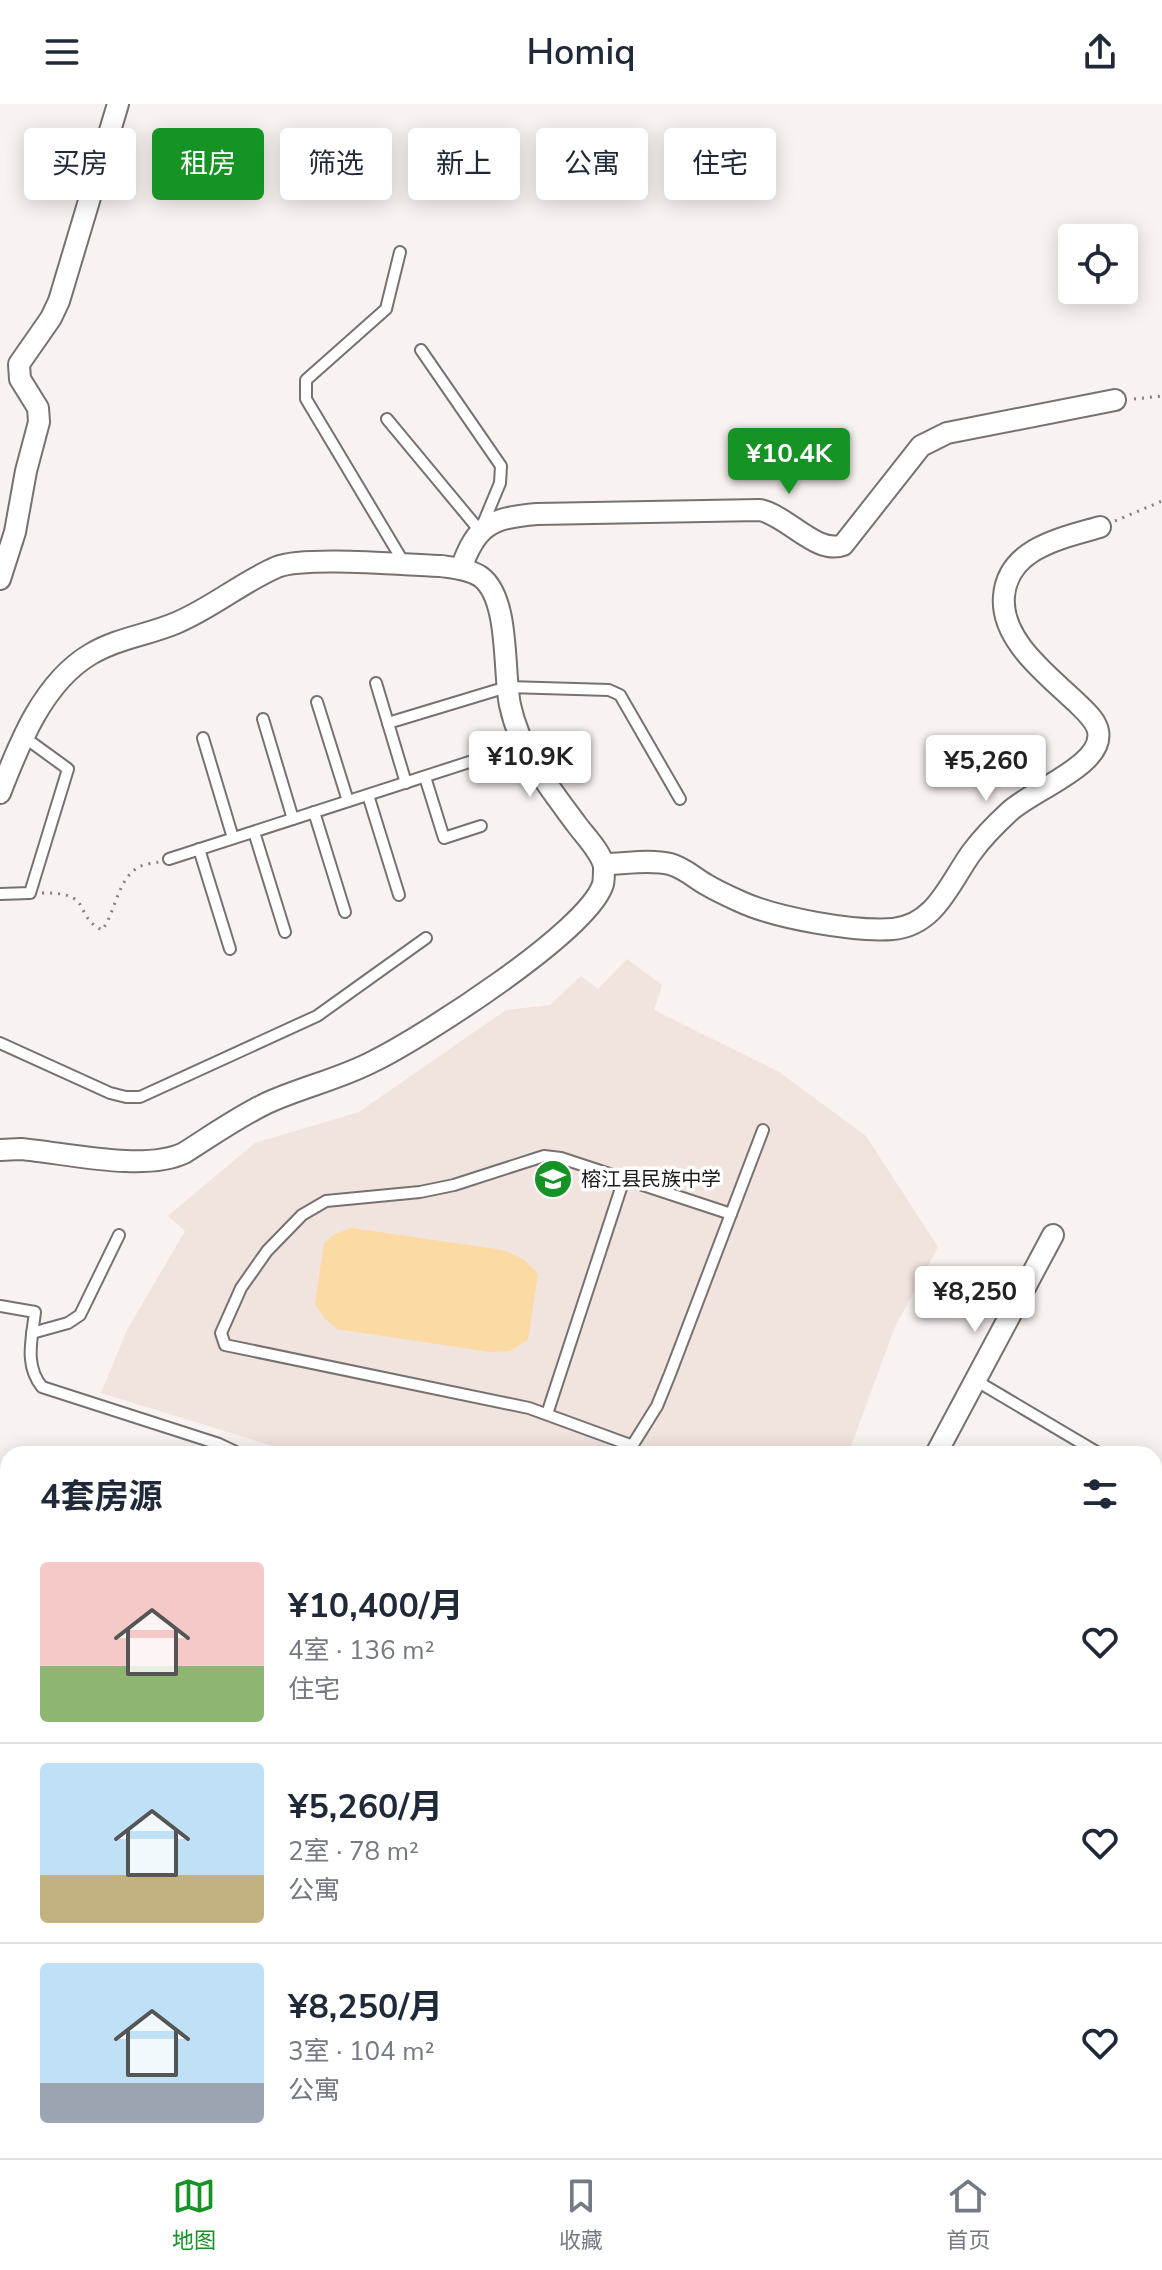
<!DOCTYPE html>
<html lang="zh">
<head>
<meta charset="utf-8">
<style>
  body { margin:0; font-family:"Nunito Sans","Noto Sans SC",sans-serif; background:#f6f6f7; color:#1f2937; height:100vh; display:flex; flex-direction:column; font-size:30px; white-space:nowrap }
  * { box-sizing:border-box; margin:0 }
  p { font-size:26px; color:#747a83 }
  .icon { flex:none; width:44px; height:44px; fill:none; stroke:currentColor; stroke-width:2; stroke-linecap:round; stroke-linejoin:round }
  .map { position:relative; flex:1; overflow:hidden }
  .details { position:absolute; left:0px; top:1342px; width:1162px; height:712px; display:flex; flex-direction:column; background:#fff; border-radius:24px 24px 0 0; box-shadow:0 4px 20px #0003 }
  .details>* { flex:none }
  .hud { position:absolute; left:24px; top:24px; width:1114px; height:72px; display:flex; gap:16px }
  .fabs { position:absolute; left:1058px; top:120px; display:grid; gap:16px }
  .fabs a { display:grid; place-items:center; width:80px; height:80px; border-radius:8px; background:#fff; box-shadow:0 4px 20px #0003; font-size:40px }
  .price { position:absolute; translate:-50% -68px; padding:0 18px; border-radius:8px; background:#fff; color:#222; font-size:26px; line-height:52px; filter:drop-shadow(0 2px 4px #0008) }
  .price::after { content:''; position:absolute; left:50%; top:48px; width:24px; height:18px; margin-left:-12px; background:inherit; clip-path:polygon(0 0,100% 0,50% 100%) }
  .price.current { background:#159324; color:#fff }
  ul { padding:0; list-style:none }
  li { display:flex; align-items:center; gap:24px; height:200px; padding:0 40px }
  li+li { border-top:2px solid #e0e1e3 }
  li span { display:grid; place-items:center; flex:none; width:224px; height:160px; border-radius:8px; color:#555 }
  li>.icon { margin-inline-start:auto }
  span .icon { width:96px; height:96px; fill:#fffc; stroke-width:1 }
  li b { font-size:34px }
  h2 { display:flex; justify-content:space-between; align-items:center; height:96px; padding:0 40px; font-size:34px }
  .pill { padding:0 28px; border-radius:8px; background:#fff; box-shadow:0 4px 20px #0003; font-size:28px; line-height:72px }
  .pill.current { background:#159324; color:#fff }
  header { display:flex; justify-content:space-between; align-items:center; height:104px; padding:0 40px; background:#fff; font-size:36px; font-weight:600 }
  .tabs { display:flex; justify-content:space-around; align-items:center; height:112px; border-top:2px solid #e0e1e3; background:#fff; font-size:22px; color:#747a83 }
  .tabs a { display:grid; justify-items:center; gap:4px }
  .tabs .current { color:#159324 }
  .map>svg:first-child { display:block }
  .built { fill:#f1e3de }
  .green { fill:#fbdba3 }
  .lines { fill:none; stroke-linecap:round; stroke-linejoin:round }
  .service-casing { stroke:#777270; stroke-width:14 }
  .minor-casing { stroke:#777270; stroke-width:24 }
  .tertiary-casing { stroke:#777270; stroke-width:28 }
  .secondary-casing { stroke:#777270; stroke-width:32 }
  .path { stroke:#84807e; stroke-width:3; stroke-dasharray:2 6; stroke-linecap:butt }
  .service { stroke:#fff; stroke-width:10 }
  .minor { stroke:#fff; stroke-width:20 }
  .tertiary { stroke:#fff; stroke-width:24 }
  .secondary { stroke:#fff; stroke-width:28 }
  .labels { text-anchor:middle; stroke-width:7; stroke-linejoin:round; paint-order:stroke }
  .poi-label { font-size:20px; fill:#1e1c1b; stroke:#fff; text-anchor:start }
</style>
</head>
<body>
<header><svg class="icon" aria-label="menu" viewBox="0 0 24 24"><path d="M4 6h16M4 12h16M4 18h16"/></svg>Homiq<svg class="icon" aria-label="share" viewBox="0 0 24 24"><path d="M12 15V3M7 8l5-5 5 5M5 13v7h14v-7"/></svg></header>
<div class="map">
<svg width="1162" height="2054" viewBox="0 0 1162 2054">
  <rect width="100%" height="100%" fill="#f8f2f0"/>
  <g class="built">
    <polygon points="627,855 662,881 654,906 779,968 866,1032 938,1143 895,1223 848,1350 299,1350 101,1289 127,1226 185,1127 168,1112 255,1039 359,1008 506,906 550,901 581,872 598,885"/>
    <polygon points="0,1668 8,1673 8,1993 0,2005"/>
  </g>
  <polygon class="green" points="351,1124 503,1146 523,1155 538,1170 528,1236 510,1247 490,1248 337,1225 325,1215 315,1200 324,1139 335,1130"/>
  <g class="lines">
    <g class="service-casing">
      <g id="service">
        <polyline points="400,148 386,205 306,276 306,295 404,459"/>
        <polyline points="387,315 480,427 500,379 501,362 421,246"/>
        <polyline points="376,579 406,679"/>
        <polyline points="317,598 348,697"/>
        <polyline points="263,615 293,715"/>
        <polyline points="388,619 507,583 609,586 620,591 680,695"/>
        <polyline points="203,634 233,734"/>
        <polyline points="425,673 444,734 481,722"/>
        <polyline points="368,691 399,791"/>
        <polyline points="314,708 345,808"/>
        <polyline points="254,728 285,828"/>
        <polyline points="199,745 230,845"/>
        <polyline points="169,755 522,641"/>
        <polyline points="0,790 30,789 68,665 24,633"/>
        <polyline points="0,939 110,989 126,993 140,993 317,912 426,834"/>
        <path d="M0,1202L35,1208C32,1235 24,1261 42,1283L219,1340L240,1350"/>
        <polyline points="32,1229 68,1219 80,1211 119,1131"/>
        <polyline points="975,1276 1100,1350"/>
        <polyline points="547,1310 624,1075"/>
        <polyline points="633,1342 529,1304 225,1241 221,1229 241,1184 267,1147 302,1111 326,1097 420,1088 454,1081 544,1052 561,1054 731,1110"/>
        <polyline points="627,1350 657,1302 670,1270 763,1026"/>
        <polyline points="1154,1800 1162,1785"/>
      </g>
    </g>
    <g class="minor-casing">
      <g id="minor">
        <path d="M461,465C476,420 492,414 537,410L760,406C788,412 817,451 843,441L921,342L947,329L1115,296"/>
        <polyline points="0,475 15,428 26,367 39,318 38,304 20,275 19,260 51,214 59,197 118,0"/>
        <path d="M0,689C19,640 43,578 91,550C118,534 148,531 176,519C212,504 242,478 277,463C306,452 405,461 441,462C454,464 470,465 481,473C510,495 503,567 510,601C520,648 549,683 577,721C586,733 601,748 604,762C604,766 604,776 603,780C589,827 421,934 374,957C340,975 302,983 267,999C238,1013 211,1032 184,1049C144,1068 66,1049 21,1045L0,1046"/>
        <path d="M604,760C624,760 650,755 670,760C685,764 694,774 707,781C717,787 728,792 739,797C775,814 854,828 893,825C936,821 950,778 972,748C983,733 996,720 1009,708C1032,686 1105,661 1098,627C1096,616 1084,606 1076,598C1048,571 1000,536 1004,492C1008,444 1062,434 1100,423"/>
        <polyline points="936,1350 1053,1131"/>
        <polyline points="1154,1887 1162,1889"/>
      </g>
    </g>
    <g class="tertiary-casing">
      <g id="tertiary">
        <polyline points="256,2054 262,2046"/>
        <polyline points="754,2054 759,2046"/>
        <polyline points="994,2054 998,2046"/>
      </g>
    </g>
    <g class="secondary-casing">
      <g id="secondary">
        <polyline points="0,1532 8,1534"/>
        <polyline points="1154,1919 1162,1922"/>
      </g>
    </g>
    <g class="path">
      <polyline points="1134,295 1162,292"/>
      <polyline points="1115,417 1162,397"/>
      <path d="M42,789C95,788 72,811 102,826C116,808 117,775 139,763C144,760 153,759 159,758"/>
    </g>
    <use href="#service" class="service"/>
    <use href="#minor" class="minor"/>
    <use href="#tertiary" class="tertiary"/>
    <use href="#secondary" class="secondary"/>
  </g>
  <defs>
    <g id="school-disc" transform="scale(2)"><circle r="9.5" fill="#159324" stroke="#fff"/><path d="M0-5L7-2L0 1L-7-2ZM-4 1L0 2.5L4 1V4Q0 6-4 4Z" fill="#fff"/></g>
  </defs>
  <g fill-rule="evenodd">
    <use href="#school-disc" x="553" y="1075"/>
  </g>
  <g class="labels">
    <g class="poi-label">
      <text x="581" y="1082">榕江县民族中学</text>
    </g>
  </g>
</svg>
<div class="fabs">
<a><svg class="icon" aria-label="locate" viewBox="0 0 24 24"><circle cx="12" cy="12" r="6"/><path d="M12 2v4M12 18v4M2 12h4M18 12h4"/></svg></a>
</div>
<b class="price current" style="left:789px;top:392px">¥10.4K</b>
<b class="price" style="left:530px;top:695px">¥10.9K</b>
<b class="price" style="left:986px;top:699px">¥5,260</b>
<b class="price" style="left:975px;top:1230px">¥8,250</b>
<div class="hud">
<a class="pill">买房</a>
<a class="pill current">租房</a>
<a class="pill">筛选</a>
<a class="pill">新上</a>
<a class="pill">公寓</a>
<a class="pill">住宅</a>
</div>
<section class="details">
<h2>4套房源<svg class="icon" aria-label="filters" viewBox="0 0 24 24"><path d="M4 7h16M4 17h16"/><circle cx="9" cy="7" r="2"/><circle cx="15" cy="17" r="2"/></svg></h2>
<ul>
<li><span style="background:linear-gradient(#f6c9c9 65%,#8fb573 0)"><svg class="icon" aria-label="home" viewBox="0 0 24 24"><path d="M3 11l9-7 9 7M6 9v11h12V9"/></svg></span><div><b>¥10,400/月</b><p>4室 · 136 m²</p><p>住宅</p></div><svg class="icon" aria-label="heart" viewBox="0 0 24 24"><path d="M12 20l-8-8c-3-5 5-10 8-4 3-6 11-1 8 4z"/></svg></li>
<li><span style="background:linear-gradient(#bfe0f5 70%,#c2b280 0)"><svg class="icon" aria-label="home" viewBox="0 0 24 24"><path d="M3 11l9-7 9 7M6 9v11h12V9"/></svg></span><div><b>¥5,260/月</b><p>2室 · 78 m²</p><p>公寓</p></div><svg class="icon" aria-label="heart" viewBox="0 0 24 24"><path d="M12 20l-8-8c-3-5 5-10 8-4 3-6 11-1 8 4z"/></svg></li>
<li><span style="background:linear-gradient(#bfe0f5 75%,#9aa5b1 0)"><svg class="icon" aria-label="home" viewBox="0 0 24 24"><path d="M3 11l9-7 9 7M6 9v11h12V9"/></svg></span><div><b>¥8,250/月</b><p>3室 · 104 m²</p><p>公寓</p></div><svg class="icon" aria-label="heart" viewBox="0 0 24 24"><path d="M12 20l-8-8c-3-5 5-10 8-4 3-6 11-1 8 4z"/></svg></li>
</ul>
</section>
</div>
<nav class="tabs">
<a class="current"><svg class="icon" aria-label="map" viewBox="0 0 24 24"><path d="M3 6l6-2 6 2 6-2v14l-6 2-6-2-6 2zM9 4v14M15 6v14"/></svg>地图</a>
<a><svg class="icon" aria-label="saved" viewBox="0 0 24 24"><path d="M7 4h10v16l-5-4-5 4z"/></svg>收藏</a>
<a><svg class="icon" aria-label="home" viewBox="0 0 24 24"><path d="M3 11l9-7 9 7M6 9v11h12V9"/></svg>首页</a>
</nav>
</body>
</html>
